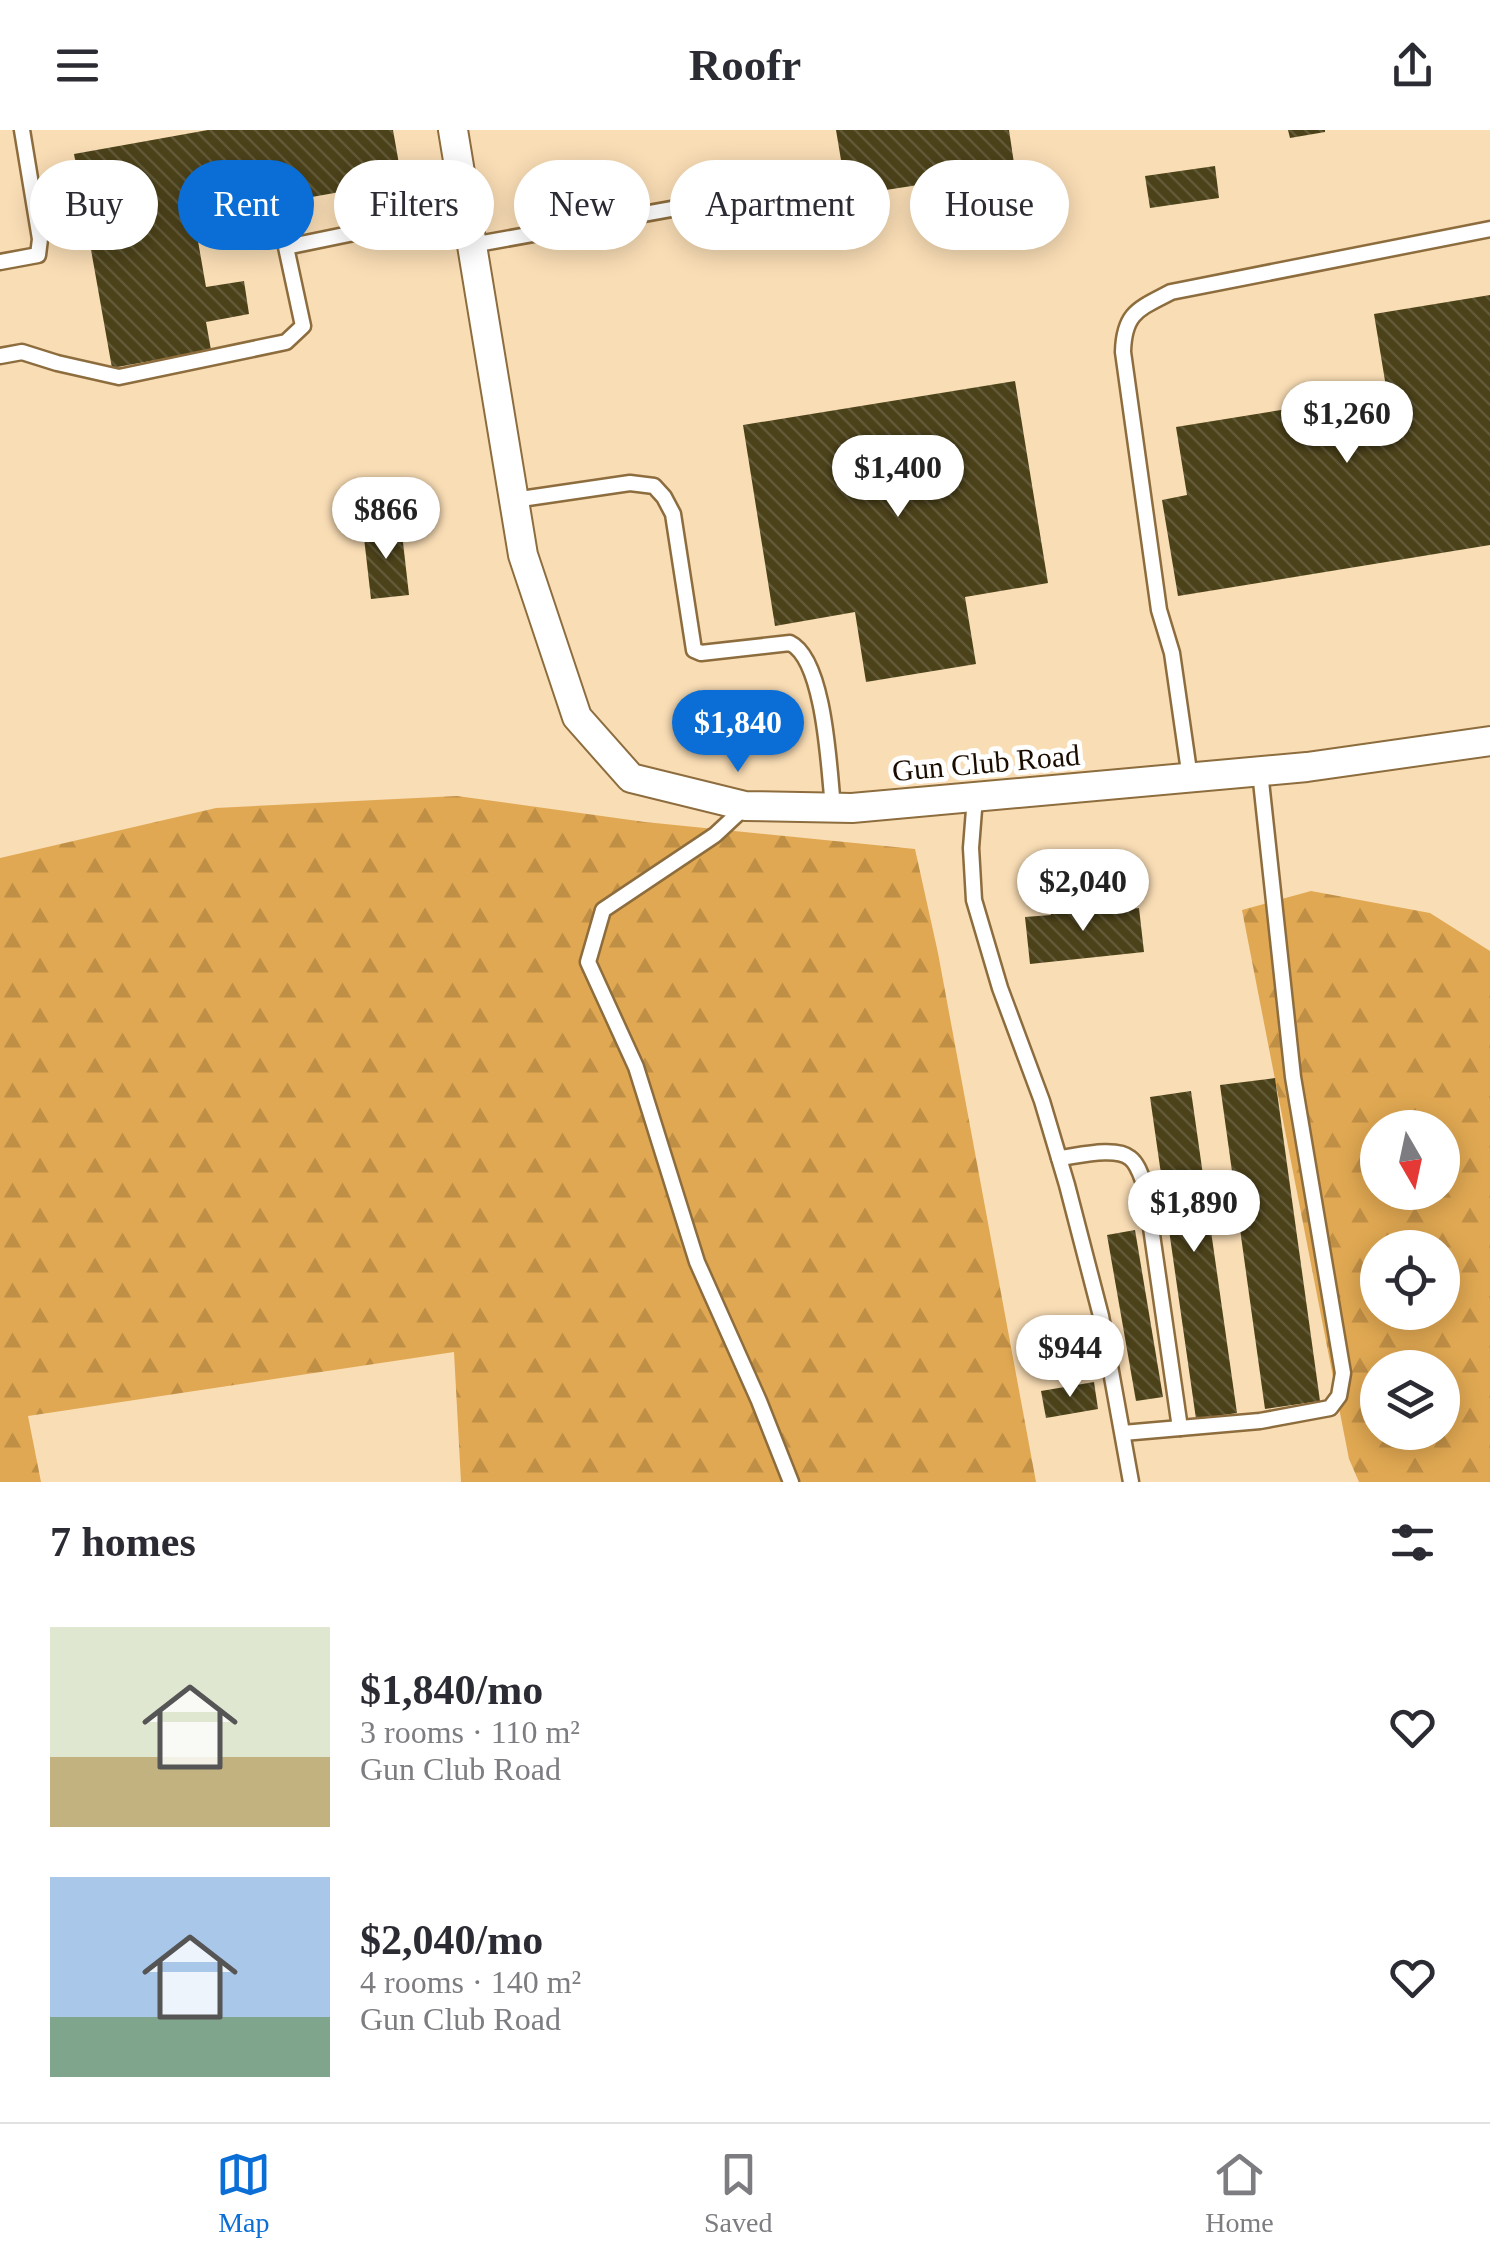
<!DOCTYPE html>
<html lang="en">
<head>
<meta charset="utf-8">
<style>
  body { margin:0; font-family:"Times New Roman",serif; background:#f2f2f3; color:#2b2b33; height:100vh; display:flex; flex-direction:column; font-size:38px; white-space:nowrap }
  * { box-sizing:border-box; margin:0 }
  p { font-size:32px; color:#7c7c81 }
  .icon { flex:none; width:55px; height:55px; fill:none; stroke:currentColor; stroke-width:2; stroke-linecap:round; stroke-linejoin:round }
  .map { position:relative; height:1352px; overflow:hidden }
  .drawer { display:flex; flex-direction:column; background:#fff; flex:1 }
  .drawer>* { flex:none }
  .top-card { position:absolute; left:30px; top:30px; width:1430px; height:90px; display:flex; gap:20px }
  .needle { width:65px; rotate:171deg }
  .tools { position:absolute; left:1360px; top:980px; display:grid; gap:20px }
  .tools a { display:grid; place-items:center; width:100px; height:100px; border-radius:50%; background:#fff; box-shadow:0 5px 25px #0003; font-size:50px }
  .price { position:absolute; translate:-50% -85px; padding:0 22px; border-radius:35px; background:#fff; color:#222; font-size:32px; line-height:65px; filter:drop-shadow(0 2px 5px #0008) }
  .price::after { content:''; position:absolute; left:50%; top:60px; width:30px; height:22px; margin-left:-15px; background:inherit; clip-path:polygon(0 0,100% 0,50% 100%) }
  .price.selected { background:#0a6ed6; color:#fff }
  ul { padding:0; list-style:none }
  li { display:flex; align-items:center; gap:30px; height:250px; padding:0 50px }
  li span { display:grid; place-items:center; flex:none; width:280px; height:200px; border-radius:0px; color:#555 }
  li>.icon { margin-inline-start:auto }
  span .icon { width:120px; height:120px; fill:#fffc; stroke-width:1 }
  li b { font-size:42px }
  h2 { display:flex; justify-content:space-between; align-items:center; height:120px; padding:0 50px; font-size:42px }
  .tag { padding:0 35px; border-radius:45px; background:#fff; box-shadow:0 5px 25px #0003; font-size:35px; line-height:90px }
  .tag.selected { background:#0a6ed6; color:#fff }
  header { display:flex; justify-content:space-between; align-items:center; height:130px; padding:0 50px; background:#fff; font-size:45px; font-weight:700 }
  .tabs { display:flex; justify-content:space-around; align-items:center; height:140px; border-top:2px solid #e1e1e2; background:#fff; font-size:28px; color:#7c7c81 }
  .tabs a { display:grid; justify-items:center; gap:5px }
  .tabs .selected { color:#0a6ed6 }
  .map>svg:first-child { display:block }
  .forest { fill:url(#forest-firs); fill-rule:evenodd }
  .building { fill:url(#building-back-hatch) }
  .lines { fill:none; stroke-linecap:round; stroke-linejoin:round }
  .lane-casing { stroke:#8d6d3e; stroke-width:19 }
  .street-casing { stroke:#8d6d3e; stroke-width:32 }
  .lane { stroke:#fff; stroke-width:14 }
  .street { stroke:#fff; stroke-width:28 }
  .labels { text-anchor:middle; stroke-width:10; stroke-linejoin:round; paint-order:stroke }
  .street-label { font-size:30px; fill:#1a0d00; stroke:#fff }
</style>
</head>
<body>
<header><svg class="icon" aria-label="menu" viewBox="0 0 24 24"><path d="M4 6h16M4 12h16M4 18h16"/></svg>Roofr<svg class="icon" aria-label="share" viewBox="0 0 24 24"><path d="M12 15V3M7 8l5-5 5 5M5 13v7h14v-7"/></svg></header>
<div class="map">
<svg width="1490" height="1352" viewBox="0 0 1490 1352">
  <defs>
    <pattern id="forest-firs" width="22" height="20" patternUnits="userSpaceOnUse" patternTransform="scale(2.5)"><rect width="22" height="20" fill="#e0a852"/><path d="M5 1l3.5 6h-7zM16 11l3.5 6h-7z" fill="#c08f46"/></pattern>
    <pattern id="building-back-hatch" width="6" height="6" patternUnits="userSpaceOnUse" patternTransform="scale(2.5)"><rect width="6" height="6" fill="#4c421a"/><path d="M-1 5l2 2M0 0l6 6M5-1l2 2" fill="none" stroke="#625938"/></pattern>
  </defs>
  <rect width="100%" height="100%" fill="#f9ddb5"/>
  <g class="forest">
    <polygon points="457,666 645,692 915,719 938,823 1036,1352 461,1352 454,1222 28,1286 41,1352 0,1352 0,728 216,678"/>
    <path d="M1311,761L1430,783L1490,821V1352H1359L1349,1329L1242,780ZM1378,998H1442V1062H1378ZM1378,1118H1442V1182H1378ZM1378,1238H1442V1302H1378Z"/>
  </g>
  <g class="building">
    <polygon points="208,0 393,0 402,51 194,88 206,157 244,151 249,184 206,192 211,220 112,238 74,24"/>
    <polygon points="836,0 1009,0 1015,40 847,66"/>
    <polygon points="1288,0 1325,0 1325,2 1290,8"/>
    <polygon points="1215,36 1219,68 1150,78 1145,46"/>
    <polygon points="1490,165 1490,415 1178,466 1162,370 1187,365 1176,297 1387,263 1374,184"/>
    <polygon points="1015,251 1048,453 965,467 976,534 866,552 855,482 775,496 743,295"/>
    <polygon points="401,395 409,465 371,469 363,399"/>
    <polygon points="1085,772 1086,783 1139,778 1144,822 1030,834 1025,787 1051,785 1049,775"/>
    <polygon points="1275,948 1320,1271 1265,1279 1220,955"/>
    <polygon points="1191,961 1237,1283 1196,1289 1150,967"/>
    <polygon points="1135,1100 1163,1267 1136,1271 1107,1105"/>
    <polygon points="1085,1206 1088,1234 1033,1241 1029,1213"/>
    <polygon points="1094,1252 1098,1279 1046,1288 1041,1261"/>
  </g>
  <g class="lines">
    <g class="lane-casing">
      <g id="lane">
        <polyline points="472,115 793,57"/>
        <polyline points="0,132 38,125 40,109 22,0"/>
        <polyline points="0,226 22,222 57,233 119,247 286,212 303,196 286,117 466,80"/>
        <path d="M514,370L630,353L654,356L664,367L673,384L694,520L701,523L790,513C825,530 829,640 833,677"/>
        <path d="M1190,648L1172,523L1159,480L1123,222C1124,182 1139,179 1171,162L1490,99"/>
        <polyline points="975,667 971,718 974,770 1000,858 1042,971 1067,1055 1101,1186 1131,1352"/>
        <polyline points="745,677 715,705 603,780 588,832 636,937 697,1132 759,1271 791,1352"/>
        <path d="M1059,1028C1077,1026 1116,1016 1130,1028C1138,1034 1141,1046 1145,1056L1180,1298"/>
        <polyline points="1123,1303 1260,1291 1330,1278 1339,1266 1343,1243 1293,947 1260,642"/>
      </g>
    </g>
    <g class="street-casing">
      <polyline id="street" points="453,0 523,425 577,587 631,648 745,676 852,678 1307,637 1490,611"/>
    </g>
    <use href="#lane" class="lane"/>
    <use href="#street" class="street"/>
  </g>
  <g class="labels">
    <g class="street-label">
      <text transform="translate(986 633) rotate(-5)" y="10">Gun Club Road</text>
    </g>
  </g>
</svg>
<div class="tools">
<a><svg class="needle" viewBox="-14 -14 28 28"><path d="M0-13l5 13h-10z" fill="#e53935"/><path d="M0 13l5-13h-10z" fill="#7c7c81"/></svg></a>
<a><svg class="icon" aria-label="locate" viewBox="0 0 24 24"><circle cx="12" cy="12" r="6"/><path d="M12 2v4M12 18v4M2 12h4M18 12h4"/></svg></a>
<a><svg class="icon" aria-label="layers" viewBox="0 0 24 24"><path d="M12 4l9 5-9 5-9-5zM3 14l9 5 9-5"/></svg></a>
</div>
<b class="price" style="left:1347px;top:336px">$1,260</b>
<b class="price" style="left:898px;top:390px">$1,400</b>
<b class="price" style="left:386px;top:432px">$866</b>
<b class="price selected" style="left:738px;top:645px">$1,840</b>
<b class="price" style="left:1083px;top:804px">$2,040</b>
<b class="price" style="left:1194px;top:1125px">$1,890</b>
<b class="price" style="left:1070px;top:1270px">$944</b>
<div class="top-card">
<a class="tag">Buy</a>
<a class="tag selected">Rent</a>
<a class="tag">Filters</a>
<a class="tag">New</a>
<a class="tag">Apartment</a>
<a class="tag">House</a>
</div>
</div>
<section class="drawer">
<h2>7 homes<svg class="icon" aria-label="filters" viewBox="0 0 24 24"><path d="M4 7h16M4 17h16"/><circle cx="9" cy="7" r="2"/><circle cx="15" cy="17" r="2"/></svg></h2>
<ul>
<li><span style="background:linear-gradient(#dfe7d0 65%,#c2b280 0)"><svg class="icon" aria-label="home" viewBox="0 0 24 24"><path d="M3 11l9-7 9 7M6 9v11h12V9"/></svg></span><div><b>$1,840/mo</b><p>3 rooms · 110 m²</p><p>Gun Club Road</p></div><svg class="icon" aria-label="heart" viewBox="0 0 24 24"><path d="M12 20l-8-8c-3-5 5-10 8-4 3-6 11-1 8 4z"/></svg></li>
<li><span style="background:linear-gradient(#a9c7e8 70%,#7fa58c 0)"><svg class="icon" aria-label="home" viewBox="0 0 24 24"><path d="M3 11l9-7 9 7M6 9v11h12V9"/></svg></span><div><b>$2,040/mo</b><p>4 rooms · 140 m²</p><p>Gun Club Road</p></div><svg class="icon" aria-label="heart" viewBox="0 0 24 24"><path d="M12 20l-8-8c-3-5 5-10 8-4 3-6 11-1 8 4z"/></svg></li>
</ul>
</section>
<nav class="tabs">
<a class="selected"><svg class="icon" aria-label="map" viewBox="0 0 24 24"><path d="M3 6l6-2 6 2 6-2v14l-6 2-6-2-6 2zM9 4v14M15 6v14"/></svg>Map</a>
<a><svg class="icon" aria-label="saved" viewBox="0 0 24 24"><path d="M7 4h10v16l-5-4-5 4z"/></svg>Saved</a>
<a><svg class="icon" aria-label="home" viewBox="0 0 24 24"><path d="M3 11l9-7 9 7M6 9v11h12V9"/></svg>Home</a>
</nav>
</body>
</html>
